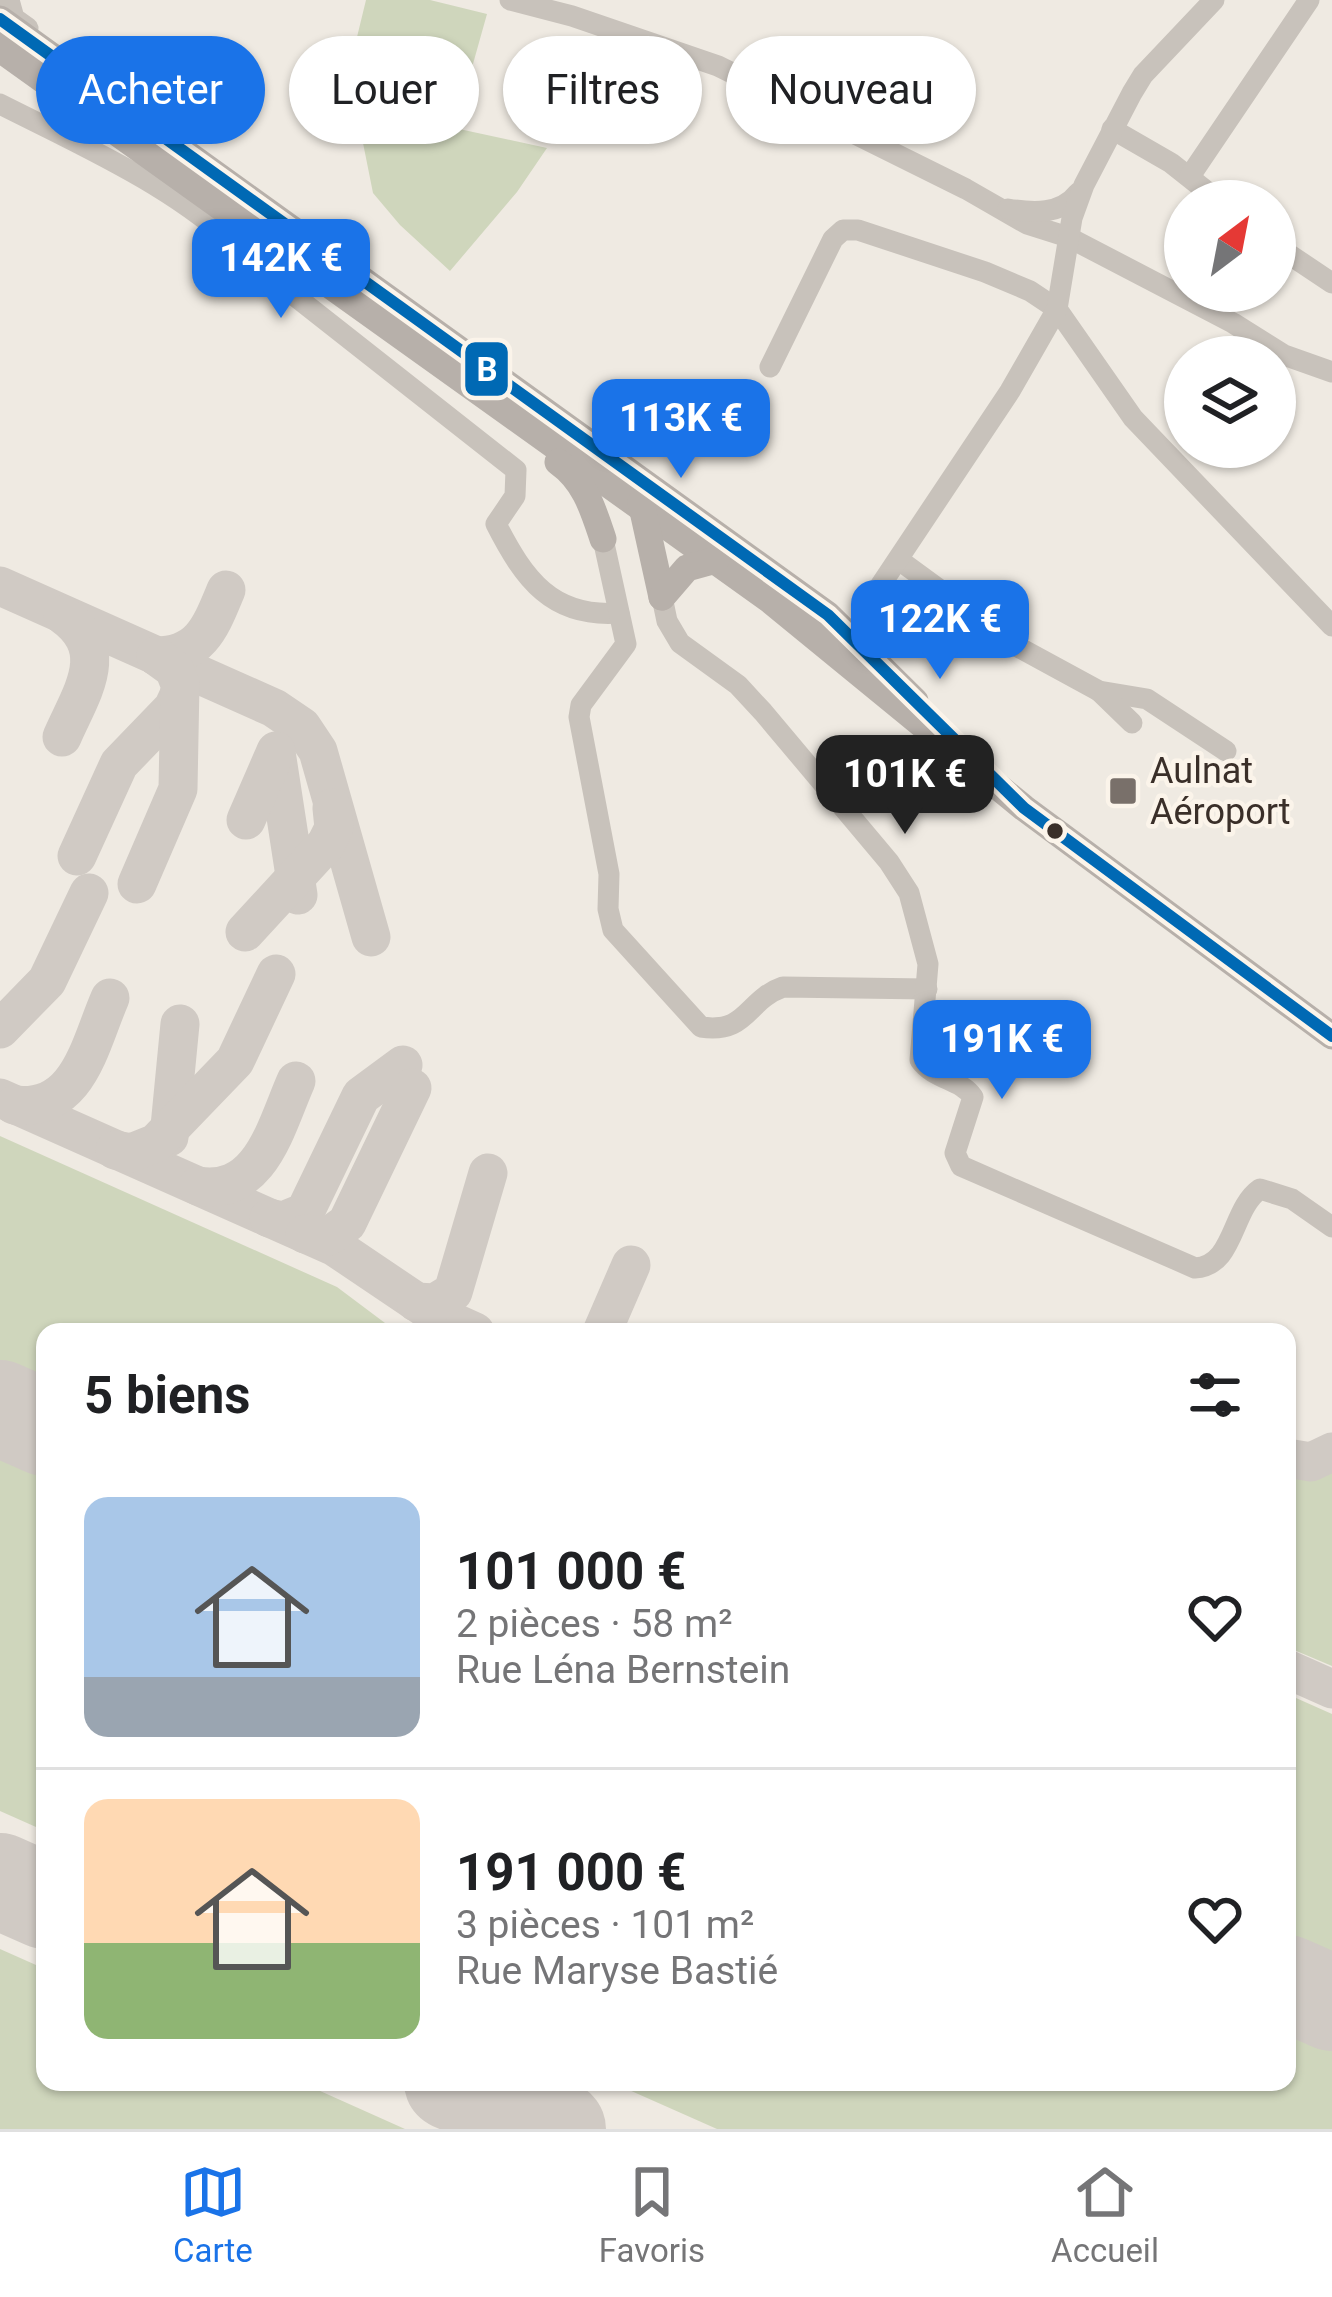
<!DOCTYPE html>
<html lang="fr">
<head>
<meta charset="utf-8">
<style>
  body { margin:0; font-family:Roboto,sans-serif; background:#f2f2f2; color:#202124; height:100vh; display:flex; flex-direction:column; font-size:45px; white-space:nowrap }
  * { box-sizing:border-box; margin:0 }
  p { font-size:39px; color:#757577 }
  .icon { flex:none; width:66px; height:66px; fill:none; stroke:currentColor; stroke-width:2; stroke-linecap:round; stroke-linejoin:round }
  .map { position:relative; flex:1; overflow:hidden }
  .panel { position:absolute; left:36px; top:1323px; width:1260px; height:768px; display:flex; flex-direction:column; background:#fff; border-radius:24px; box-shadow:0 3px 9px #0004 }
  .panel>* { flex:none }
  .guide { position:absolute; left:36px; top:36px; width:1260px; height:108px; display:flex; gap:24px }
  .needle { width:78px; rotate:32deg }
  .fabs { position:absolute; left:1164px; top:180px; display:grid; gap:24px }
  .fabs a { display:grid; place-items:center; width:132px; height:132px; border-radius:50%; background:#fff; box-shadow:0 3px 9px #0004; font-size:60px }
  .price { position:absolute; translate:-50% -102px; padding:0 27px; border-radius:24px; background:#1a73e8; color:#fff; font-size:39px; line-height:78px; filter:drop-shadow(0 3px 6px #0008) }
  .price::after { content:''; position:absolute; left:50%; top:72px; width:36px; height:27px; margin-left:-18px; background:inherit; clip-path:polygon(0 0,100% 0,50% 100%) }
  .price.selected { background:#222; color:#fff }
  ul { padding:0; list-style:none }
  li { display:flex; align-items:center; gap:36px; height:300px; padding:0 48px }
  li+li { border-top:3px solid #e0e0e0 }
  li span { display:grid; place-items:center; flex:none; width:336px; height:240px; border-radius:24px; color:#555 }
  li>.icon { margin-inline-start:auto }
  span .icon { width:144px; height:144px; fill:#fffc; stroke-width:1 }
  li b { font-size:51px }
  h2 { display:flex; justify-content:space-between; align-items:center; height:144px; padding:0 48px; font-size:51px }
  .chip { padding:0 42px; border-radius:54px; background:#fff; box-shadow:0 3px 9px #0004; font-size:42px; line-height:108px }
  .chip.selected { background:#1a73e8; color:#fff }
  .tabs { display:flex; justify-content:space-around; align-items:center; height:168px; border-top:3px solid #e0e0e0; background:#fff; font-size:33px; color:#757577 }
  .tabs a { display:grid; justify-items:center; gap:6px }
  .tabs .selected { color:#1a73e8 }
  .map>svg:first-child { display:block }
  .green { fill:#cfd6bc }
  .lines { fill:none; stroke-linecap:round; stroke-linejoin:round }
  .taxiway { stroke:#d0cac4; stroke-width:39 }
  .runway { stroke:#d0cac4; stroke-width:96 }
  .minor { stroke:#c8c2bb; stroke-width:21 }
  .major { stroke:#b7b0aa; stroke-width:27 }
  .bus-1-casing { stroke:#fbf4ea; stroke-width:21 }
  .bus-1 { stroke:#0069b4; stroke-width:12 }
  .poi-dot { fill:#79706a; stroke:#fbf4ea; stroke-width:4.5 }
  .bus-dot { fill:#3a2f29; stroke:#fbf4ea; stroke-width:4.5 }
  .labels { text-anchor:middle; stroke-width:9; stroke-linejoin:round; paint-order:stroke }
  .poi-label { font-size:36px; fill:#3a2f29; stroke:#fbf4ea; text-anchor:start }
  .line-badge { stroke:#fbf4ea; stroke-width:4.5 }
  .badge-label { font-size:33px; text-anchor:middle; font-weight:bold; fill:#fff }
</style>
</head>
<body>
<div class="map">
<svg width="1332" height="2129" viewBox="0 0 1332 2129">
  <rect width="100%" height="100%" fill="#efeae2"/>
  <g class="green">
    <polygon points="366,0 430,0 487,14 471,71 454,71 436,124 547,148 517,192 450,271 400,225 373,193 356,108 357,37"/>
    <polygon points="0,1136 337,1287 397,1332 45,1332 45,1831 0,1811"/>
    <polygon points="1332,1466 1332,1666 1287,1647 1287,1468 1305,1472"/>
    <polygon points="1287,1694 1332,1714 1332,2129 717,2129 611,2082 1287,2082"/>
    <polygon points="0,1949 45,1969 45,2082 300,2082 405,2129 0,2129"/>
  </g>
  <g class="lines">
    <g class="taxiway">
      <polyline points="0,586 274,708 302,727 318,751 371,937"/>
      <path d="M156,656C201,656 211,626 226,590"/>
      <path d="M62,737C81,693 113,651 63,615"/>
      <polyline points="276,752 298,895"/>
      <polyline points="246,820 276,751"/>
      <polyline points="77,856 119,764 173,708 180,693"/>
      <polyline points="137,884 178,789 180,684 174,669 156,656"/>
      <polyline points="245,932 326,844 334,828 332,808"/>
      <polyline points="0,1029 47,981 89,893"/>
      <polyline points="0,1098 335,1247 433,1313 475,1332"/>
      <path d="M14,1105C79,1112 89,1046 110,998"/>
      <polyline points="169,1137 180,1024"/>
      <polyline points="115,1150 131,1153 156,1143 235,1061 276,974"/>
      <path d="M198,1186C261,1196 276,1126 296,1081"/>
      <polyline points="269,1218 283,1221 305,1212 361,1096 403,1065"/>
      <polyline points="305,1234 329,1236 347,1223 412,1088"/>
      <polyline points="416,1302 435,1303 453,1292 488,1173"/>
      <polyline points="602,1332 631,1265"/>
      <polyline points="1287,1458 1311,1462 1332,1452"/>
      <polyline points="1287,1669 1332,1689"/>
      <polyline points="431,2082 457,2115 461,2129"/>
      <polyline points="523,2082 536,2103 569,2129"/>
    </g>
    <g class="runway">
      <polyline points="0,1408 45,1428"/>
      <polyline points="0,1881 45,1901"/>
      <polyline points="1287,1983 1332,2003"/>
      <polyline points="452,2082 558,2129"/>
    </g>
    <g class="minor">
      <polyline points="9,0 14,18 28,28"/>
      <polyline points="510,0 572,16 718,66 966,189 1027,224 1068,237 1233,323 1284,355 1332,372"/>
      <path d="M0,104C89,149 189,192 258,267L516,470L515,496L496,524C524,579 552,618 619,613"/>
      <polyline points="1112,129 1171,163 1219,201"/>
      <polyline points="1190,176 1309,0"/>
      <path d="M1008,209C1033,213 1061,215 1078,193"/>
      <polyline points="1275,245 1332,283"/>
      <polyline points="770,367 833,239 843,230 858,230 985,272 1030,291 1057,309 1133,418 1332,626"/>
      <path d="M603,539L626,644L581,705L579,717L609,874L608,909L613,930L701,1027C748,1034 746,1000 783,987L927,989"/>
      <polyline points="899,560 1018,647 1099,691 1147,699 1226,751"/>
      <polyline points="874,595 1010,391 1057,309 1072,218 1084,185 1132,93 1143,75 1214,0"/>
      <path d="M662,597L667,621L680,643L738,685L763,712L889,862L909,893L928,964L920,1060C934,1080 961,1079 973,1097L955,1153L961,1166L1195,1268C1235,1266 1231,1209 1260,1189L1292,1199L1332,1227"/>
      <polyline points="1099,691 1132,723"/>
    </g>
    <g class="major">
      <polyline points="0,19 828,615 915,701"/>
      <polyline points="0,49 770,600 1024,808 1332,1036"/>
      <path d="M558,462C585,481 593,509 603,539"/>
      <polyline points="641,502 662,597"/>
      <polyline points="662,597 687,568 716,560"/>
    </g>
    <g class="bus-1-casing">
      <polyline id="bus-1" points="0,19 828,615 1024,808 1332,1036"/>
    </g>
    <use href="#bus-1" class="bus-1"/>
  </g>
  <rect class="poi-dot" x="1108" y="776" width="30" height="30" rx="6"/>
  <circle class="bus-dot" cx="1055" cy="831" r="10"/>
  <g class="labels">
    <g class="poi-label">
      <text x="1150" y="783">Aulnat<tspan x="1150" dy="41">Aéroport</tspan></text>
    </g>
  </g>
  <rect class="line-badge" x="463" y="340" width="47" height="58" rx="12" fill="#0069b4"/>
  <g class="badge-label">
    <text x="487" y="381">B</text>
  </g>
</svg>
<div class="fabs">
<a><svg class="needle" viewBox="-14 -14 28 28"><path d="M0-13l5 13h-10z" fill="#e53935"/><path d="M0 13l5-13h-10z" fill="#757577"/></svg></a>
<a><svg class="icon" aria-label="layers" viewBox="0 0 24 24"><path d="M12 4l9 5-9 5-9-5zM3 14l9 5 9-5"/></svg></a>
</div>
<b class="price" style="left:281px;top:321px">142K €</b>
<b class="price" style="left:681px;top:481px">113K €</b>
<b class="price" style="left:940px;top:682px">122K €</b>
<b class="price selected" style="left:905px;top:837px">101K €</b>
<b class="price" style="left:1002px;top:1102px">191K €</b>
<div class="guide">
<a class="chip selected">Acheter</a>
<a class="chip">Louer</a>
<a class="chip">Filtres</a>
<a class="chip">Nouveau</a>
</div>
<section class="panel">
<h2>5 biens<svg class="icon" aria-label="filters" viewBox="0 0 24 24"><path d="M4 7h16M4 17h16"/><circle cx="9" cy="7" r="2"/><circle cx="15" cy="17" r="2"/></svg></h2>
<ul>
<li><span style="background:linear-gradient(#a9c7e8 75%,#9aa5b1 0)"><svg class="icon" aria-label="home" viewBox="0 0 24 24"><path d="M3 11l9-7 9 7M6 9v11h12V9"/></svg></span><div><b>101 000 €</b><p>2 pièces · 58 m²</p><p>Rue Léna Bernstein</p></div><svg class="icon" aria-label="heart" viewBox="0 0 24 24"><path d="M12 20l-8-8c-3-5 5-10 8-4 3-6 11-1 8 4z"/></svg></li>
<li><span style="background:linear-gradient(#ffd9b3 60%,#8fb573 0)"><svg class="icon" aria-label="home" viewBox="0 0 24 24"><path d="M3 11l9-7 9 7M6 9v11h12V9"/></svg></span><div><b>191 000 €</b><p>3 pièces · 101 m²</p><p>Rue Maryse Bastié</p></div><svg class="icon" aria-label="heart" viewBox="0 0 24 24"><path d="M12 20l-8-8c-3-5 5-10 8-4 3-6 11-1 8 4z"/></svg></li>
</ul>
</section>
</div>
<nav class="tabs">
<a class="selected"><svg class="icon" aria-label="map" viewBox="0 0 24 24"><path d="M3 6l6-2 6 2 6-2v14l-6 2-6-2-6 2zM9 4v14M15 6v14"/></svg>Carte</a>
<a><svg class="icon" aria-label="saved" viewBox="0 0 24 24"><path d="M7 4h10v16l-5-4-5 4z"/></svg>Favoris</a>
<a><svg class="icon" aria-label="home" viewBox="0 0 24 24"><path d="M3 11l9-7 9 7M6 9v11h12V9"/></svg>Accueil</a>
</nav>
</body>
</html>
